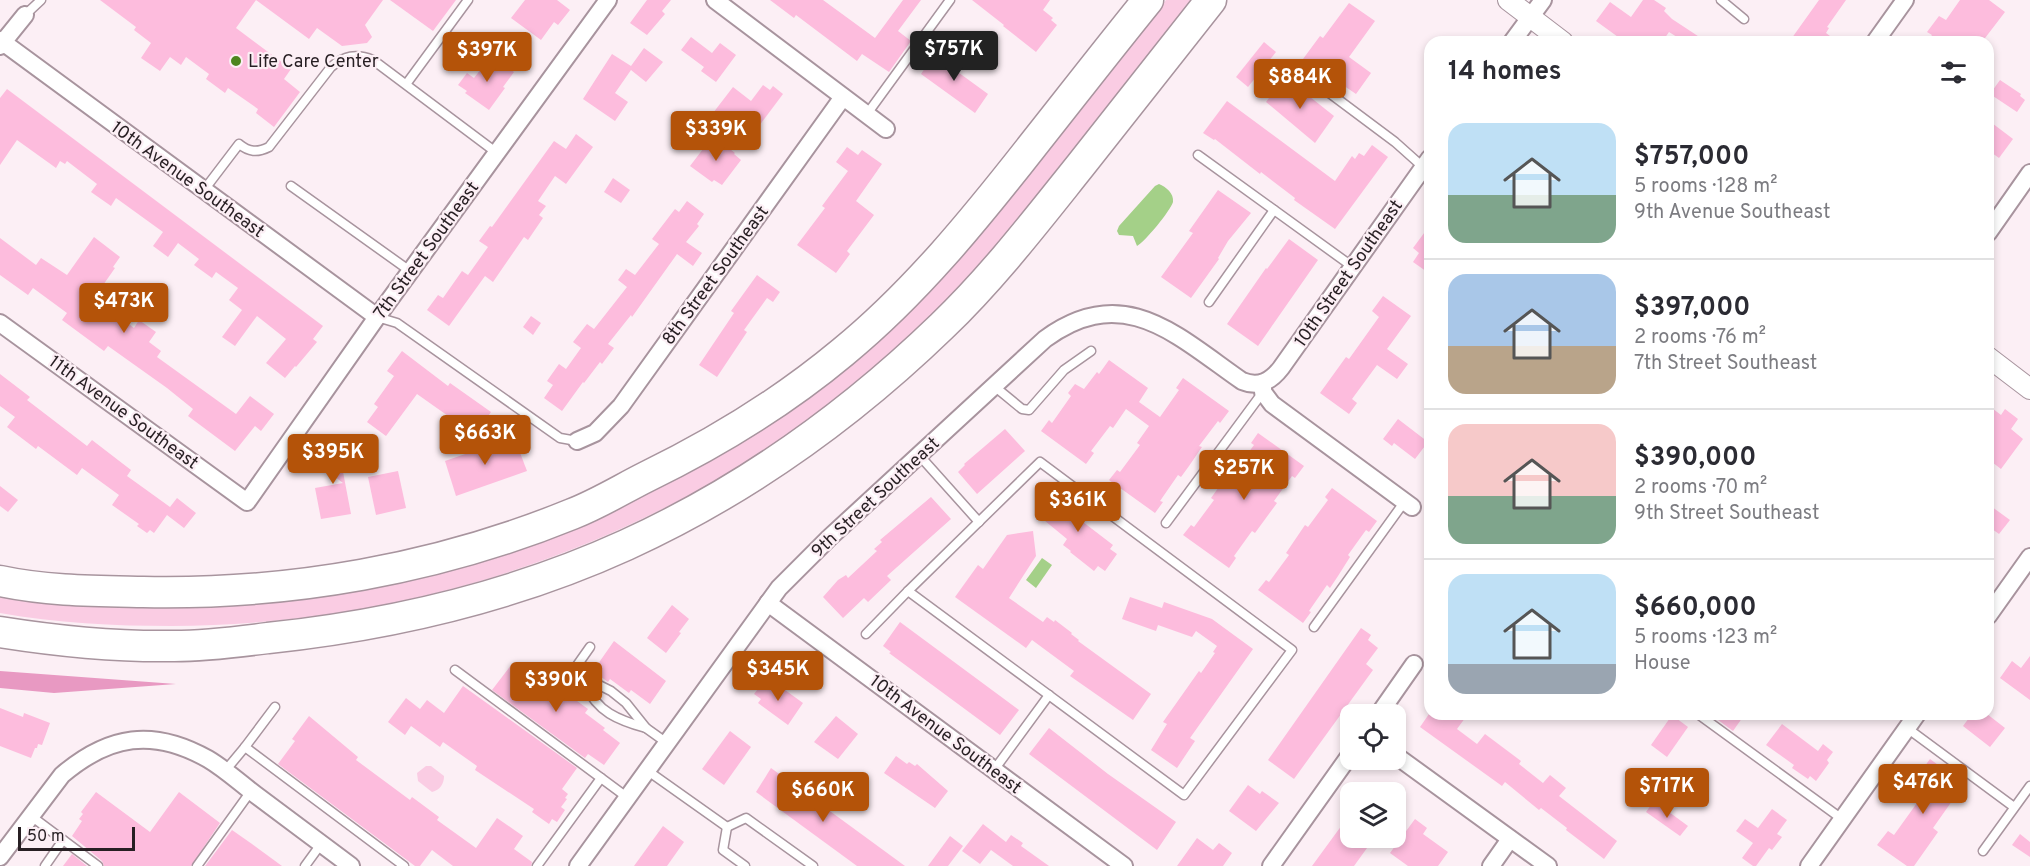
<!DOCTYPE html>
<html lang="en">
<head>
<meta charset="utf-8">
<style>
  body { margin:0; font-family:Overpass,sans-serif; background:#f7f7f7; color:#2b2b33; height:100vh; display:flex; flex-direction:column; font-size:22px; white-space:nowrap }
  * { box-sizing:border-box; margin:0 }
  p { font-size:20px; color:#7c7c81 }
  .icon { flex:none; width:33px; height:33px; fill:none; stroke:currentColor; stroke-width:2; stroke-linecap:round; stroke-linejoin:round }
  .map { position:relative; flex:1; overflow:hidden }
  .panel { position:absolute; left:1424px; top:36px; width:570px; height:684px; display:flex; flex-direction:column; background:#fff; border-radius:18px; box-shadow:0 3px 9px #0003 }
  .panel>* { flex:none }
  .controls { position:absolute; left:1340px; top:704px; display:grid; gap:12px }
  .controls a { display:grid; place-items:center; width:66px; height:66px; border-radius:12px; background:#fff; box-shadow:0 3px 9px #0003; font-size:30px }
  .scale { position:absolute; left:18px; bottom:15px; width:117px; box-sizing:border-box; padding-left:6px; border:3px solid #271f23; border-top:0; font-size:16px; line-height:21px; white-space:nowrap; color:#271f23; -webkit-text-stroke:4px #fceff5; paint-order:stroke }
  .price { position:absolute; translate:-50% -51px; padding:0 14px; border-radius:6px; background:#b45309; color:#fff; font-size:20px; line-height:39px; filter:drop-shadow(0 2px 3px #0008) }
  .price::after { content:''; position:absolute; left:50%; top:36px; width:18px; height:14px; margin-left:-9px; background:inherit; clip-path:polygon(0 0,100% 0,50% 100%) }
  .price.current { background:#222; color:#fff }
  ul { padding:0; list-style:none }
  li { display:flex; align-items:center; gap:18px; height:150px; padding:0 24px }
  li+li { border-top:2px solid #e1e1e2 }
  li span { display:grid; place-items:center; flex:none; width:168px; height:120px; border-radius:18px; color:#555 }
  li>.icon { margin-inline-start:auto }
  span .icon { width:72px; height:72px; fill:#fffc; stroke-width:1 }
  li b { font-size:26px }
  h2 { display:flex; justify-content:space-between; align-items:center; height:72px; padding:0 24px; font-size:26px }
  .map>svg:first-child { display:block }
  .green { fill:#facce3 }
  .forest { fill:#e899c2 }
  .water { fill:#a4d088 }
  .building { fill:#fdbcdd }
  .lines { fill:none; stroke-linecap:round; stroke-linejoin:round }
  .service-casing { stroke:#a8949e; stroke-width:11 }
  .minor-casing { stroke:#a8949e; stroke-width:20 }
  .tertiary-casing { stroke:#a8949e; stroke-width:22 }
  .motorway-casing { stroke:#a8949e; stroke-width:33 }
  .service { stroke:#fff; stroke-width:8 }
  .minor { stroke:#fff; stroke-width:16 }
  .tertiary { stroke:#fff; stroke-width:20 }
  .motorway { stroke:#fff; stroke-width:30 }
  .poi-dot { fill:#4e851f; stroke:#fceff5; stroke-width:2 }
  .labels { text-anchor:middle; stroke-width:4.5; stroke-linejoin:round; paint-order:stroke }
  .poi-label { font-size:18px; fill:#271f23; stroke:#fceff5; text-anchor:start }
  .street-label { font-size:18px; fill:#271f23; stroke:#fceff5 }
</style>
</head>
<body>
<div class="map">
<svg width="2030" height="866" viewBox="0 0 2030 866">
  <rect width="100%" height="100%" fill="#fceff5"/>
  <g class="green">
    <path d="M1166,0H1192C1147,56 1103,112 1058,168C1039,192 1021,218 1001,242C971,278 937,313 902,345C702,526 441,625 171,626C114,626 56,623 0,613V593L90,604L146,607L248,605L358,591L420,577L612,511L657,489L735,446L926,293L966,252Z"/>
    <path d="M426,766H431L444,776C444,784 440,790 432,792L418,781L417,773Z"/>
  </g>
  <polygon class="forest" points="0,671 176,684 54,693 0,688"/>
  <g class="water">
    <path d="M1159,184C1166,187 1174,193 1173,202C1171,210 1144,243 1137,246L1133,236L1119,235L1117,231L1119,226L1155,186Z"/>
    <polygon points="1042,558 1052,565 1036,588 1026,580"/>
  </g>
  <g class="building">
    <polygon points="100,0 383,0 365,25 372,37 367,43 342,46 317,28 309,39 256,0 236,28 291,69 284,79 300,92 274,127 256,113 258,109 228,88 225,93 206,79 209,74 186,57 181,65 170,57 160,71 141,58 151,43 134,30 136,27"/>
    <polygon points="390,0 456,0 433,31"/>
    <polygon points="525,0 557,0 570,10 558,25 554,22 541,40 511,18"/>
    <polygon points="647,0 671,0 662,11 665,14 647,35 630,23"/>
    <polygon points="770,0 823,0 875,38 903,0 921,0 898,31 911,41 889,72 862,54 857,61 796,15 794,18"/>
    <polygon points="972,0 1050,0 1043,10 1053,18 1051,20 1057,25 1036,52 1003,26 1004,25"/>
    <polygon points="1643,0 1654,0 1666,8 1664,11 1672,19 1707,42 1685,42 1669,32 1662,42 1625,42 1596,21 1610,2 1631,17"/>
    <polygon points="1819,0 1846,0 1827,27 1829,28 1826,33 1838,42 1789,42"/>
    <polygon points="1960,0 1989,0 2005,12 1982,42 1927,42 1932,35 1927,32 1939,16 1946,20"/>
    <polygon points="1349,3 1375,21 1349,57 1371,73 1356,94 1334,79 1331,83 1303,59 1320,36 1323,38"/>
    <polygon points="691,37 712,53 720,43 736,55 716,82 701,71 704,67 681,50"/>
    <polygon points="1264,42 1276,52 1248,87 1236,77"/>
    <polygon points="644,48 663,62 646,82 631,70 615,93 628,102 615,121 583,99 612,54 631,66"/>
    <polygon points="935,53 945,61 950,54 961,61 955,70 988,94 975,113 921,74"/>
    <polygon points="491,56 514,72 503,87 505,88 489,110 465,93 467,91 458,85 467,73 474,78"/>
    <polygon points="1285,77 1334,116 1315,143 1266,102"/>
    <polygon points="2000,80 2021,94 2020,96 2025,100 2017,112 1990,94"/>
    <polygon points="763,85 770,90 773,86 783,94 759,126 741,113 732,127 713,113 733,87 751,101"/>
    <polygon points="7,89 323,326 313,339 317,342 296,367 295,366 285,378 266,363 286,339 257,316 235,346 222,337 242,310 229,300 238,288 216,272 212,278 194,265 199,259 178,243 168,257 153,246 163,232 116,198 111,206 91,192 97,184 67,161 65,164 60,161 56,168 17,140 0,165 0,98"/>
    <polygon points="1227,101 1335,181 1352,156 1355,159 1359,153 1364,156 1372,145 1388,157 1335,229 1294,200 1295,198 1261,172 1260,174 1215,139 1214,140 1203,133"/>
    <polygon points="1988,120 2013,139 1999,158 1988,150"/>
    <polygon points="576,134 593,147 566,184 555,176 538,201 546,206 539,215 543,218 528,240 524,237 493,282 485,276 449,326 427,310 438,295 443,298 462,271 468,275 488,247 479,241 490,226 492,227 554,141 566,149"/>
    <polygon points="713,136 735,153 734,154 741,160 722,185 714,180 712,182 690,166"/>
    <polygon points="847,147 858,155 862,150 882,164 856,201 874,215 847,251 850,254 836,273 797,245 825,208 822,206 848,171 836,162"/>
    <polygon points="613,178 630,190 621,203 604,192"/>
    <polygon points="1218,190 1251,213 1228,241 1218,258 1219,259 1191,298 1161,277 1193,233 1189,231"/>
    <polygon points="687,201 704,214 697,224 699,226 686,242 702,253 693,266 677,254 632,317 631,315 608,344 614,348 602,364 600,362 584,383 583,382 562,411 544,398 553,385 547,381 559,364 566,369 581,348 573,342 587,324 594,329 627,287 618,280 626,269 635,275 659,244 652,239 675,209 679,212"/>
    <polygon points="1430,225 1430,274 1413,262 1419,253 1413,248"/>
    <polygon points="94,237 120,257 113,267 115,268 94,298 134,328 139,320 156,332 149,342 161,351 157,357 236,414 250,396 274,414 261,431 255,426 235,451 188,416 193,409 167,388 108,346 104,351 62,320 67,313 33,288 28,295 0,275 0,238 36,265 41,258 67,275"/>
    <polygon points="1289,239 1318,260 1258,346 1227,324 1266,268 1267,269"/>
    <polygon points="757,275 780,292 773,302 767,298 744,330 747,332 717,377 699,365 734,313 731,311"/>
    <polygon points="1383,296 1411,316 1387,349 1408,364 1397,379 1377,365 1352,399 1357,403 1349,414 1320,393 1346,357 1349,359 1379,317 1372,311"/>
    <polygon points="531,316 541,323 533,335 523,327"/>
    <polygon points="402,351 448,386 450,383 491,412 475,435 417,394 386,436 367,422 378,407 374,404 394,376 387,371"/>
    <polygon points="1109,360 1148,388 1139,402 1160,417 1179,390 1176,388 1183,378 1229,411 1220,423 1218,421 1199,446 1202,447 1189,466 1181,477 1178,475 1160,501 1163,502 1155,513 1109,480 1117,470 1120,472 1140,445 1137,443 1149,426 1126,409 1113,428 1110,426 1091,451 1094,453 1086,464 1041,431 1049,420 1052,423 1071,396 1068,393 1075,384 1084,389 1097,372 1099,374"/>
    <polygon points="0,374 30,397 27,400 87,446 92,440 131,470 127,476 170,507 177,498 196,513 184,528 167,515 154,533 150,530 147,533 137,526 139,524 112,505 119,495 82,468 77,475 38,446 36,449 7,427 15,417 0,406"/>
    <polygon points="1988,405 2001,415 2005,409 2018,419 2011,429 2023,439 2001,469 1988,459 1988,452 1993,445 1988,441"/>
    <polygon points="1398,419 1428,442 1415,459 1394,443 1392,446 1383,439"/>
    <polygon points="1005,429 1025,451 977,494 958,472 965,465 964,464"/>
    <polygon points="1258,433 1304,466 1295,478 1292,476 1274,501 1277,503 1255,533 1252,531 1234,556 1236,558 1229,568 1183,535 1191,525 1194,527 1214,500 1211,498 1231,470 1234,472 1254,445 1251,443"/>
    <polygon points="336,435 351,514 321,519 315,488 343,483 316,462"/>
    <polygon points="514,437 527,471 456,496 445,461"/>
    <polygon points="398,471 406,508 376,515 368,477"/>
    <polygon points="0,486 18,500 8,512 0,506"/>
    <polygon points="1332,488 1377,521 1369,532 1366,530 1348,555 1350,557 1338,576 1330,588 1327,585 1309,611 1311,612 1303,623 1258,590 1266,580 1269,582 1289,555 1286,553 1305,525 1308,527 1328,500 1325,497"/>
    <polygon points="1056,492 1088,516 1083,522 1113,545 1110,549 1117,554 1105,571 1098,566 1094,571 1070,552 1071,551 1063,545 1067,539 1039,516"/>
    <polygon points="931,497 951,519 887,576 891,580 868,602 864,598 843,618 823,597 838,580 846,575 848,578 877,551 874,549 882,542 880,540"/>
    <polygon points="1988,504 2010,520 1999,534 1988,526"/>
    <polygon points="1033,531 1036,556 1009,598 1043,622 1047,617 1054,622 1055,620 1072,633 1071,634 1079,640 1078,641 1151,694 1133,720 1070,676 1074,671 1032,640 1026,648 955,597 978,565 983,569 1007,535"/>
    <polygon points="1130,597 1162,608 1164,602 1212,619 1253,649 1190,738 1195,741 1177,768 1151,750 1167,724 1163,722 1199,671 1201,673 1215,653 1213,652 1217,646 1196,631 1192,637 1158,625 1156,631 1122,619"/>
    <polygon points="672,605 689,619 679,632 681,633 666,653 647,638"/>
    <polygon points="900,622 1019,710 1000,735 889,653 891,652 883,646"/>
    <polygon points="1361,628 1371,635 1368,640 1378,648 1366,664 1373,670 1294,779 1268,760"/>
    <polygon points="614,641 666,681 650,704 631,690 629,693 610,679 608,682 593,671"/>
    <polygon points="2030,656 2030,700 2000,678 2012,661 2021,668"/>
    <polygon points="512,664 521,670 523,668 543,682 545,679 572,699 573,698 588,709 585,713 605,728 603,730 620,743 604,765 588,754 585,758 492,690"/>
    <polygon points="764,681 771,685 774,682 803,703 788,725 758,703 761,699 754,694"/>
    <polygon points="463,686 577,768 562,789 568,794 565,798 567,799 561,807 565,810 557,822 552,819 549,824 532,812 534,809 475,770 477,766 443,742 440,747 411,726 405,735 388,722 406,698 420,709 427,700 444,713"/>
    <polygon points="0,708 23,717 24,713 50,723 42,745 38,744 37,748 35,748 31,758 0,746"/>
    <polygon points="1429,714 1468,714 1457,729 1477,744 1485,734 1521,761 1519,764 1543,783 1550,775 1566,788 1559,796 1617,841 1604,859 1566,830 1567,828 1541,808 1539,810 1505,782 1502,786 1420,727"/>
    <polygon points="1710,714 1745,714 1733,731"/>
    <polygon points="1972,714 1987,714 2005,728 1990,747 1963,726"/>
    <polygon points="1672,715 1688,727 1667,757 1651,745"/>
    <polygon points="309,716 358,757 356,760 410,800 412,797 439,817 437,820 476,848 497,818 523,836 514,849 532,862 531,866 453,866 432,850 420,866 415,866 278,764 295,741 292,739"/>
    <polygon points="836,716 858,734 838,759 814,742"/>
    <polygon points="1782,724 1818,751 1823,744 1833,752 1827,760 1829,763 1816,781 1810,776 1808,779 1792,768 1794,765 1766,745"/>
    <polygon points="1049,728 1108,774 1176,822 1157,850 1029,754"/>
    <polygon points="730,731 751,747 724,785 702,769"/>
    <polygon points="896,756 907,764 909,762 915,766 917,764 948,791 935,808 884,773"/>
    <polygon points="1930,759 1964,784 1933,828 1938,832 1914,866 1907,866 1877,845 1888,831 1894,835 1917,803 1911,799 1922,783 1916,778"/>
    <polygon points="771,768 905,866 857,866 756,792"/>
    <polygon points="1248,785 1260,794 1262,791 1279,803 1256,831 1229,811"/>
    <polygon points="96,792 150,832 179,792 220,823 191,866 104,866 102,861 72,836 82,821 79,819 83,814 81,812"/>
    <polygon points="1654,801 1688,826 1680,836 1646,812"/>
    <polygon points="1772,809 1787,820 1777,834 1782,837 1772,850 1769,848 1756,866 1753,866 1742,858 1753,843 1736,831 1745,819 1758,828"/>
    <polygon points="1350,814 1350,837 1375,837 1354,866 1312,866"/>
    <polygon points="1415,819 1427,828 1423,834 1448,852 1438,866 1408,866 1390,853"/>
    <polygon points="983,824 1006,842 1011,835 1023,843 1021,846 1049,866 1013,866 991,850 980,864 962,851"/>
    <polygon points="663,826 684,842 667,866 634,866"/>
    <polygon points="232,830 252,844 282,866 205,866"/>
    <polygon points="2020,834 2030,842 2030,857 2012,845"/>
    <polygon points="950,836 963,846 948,866 928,866"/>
    <polygon points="1197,838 1213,850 1219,843 1232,853 1223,866 1177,866"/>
    <polygon points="72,854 87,866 63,866"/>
  </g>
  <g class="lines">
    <g class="service-casing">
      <g id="service">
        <polyline points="1721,0 1744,19"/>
        <polyline points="25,15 41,0"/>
        <polyline points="1296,68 1395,142 1423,167"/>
        <polyline points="407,83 468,0"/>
        <polyline points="867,114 950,0"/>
        <polyline points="1198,155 1353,267"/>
        <polyline points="291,186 410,271"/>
        <path d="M204,190L239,144C249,152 257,153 269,147L331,67C344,56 356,53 373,60L497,153"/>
        <polyline points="1209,302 1274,210"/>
        <polyline points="377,317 397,323 560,438 577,441"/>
        <polyline points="994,386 1022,409 1029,410 1064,370 1091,351"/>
        <polyline points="919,455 979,522"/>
        <polygon points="1040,462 1292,650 1184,795 908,591"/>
        <polyline points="1166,523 1263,392"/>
        <polyline points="1314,627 1405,501"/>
        <polyline points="866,634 908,591"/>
        <polyline points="590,647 571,674 585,684 599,685 611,691 626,703 646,728 667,743"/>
        <polyline points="455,670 601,778 537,866"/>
        <path d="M585,684C597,712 618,720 646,728"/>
        <polyline points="275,707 245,747 404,866"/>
        <polyline points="1698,714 1842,819"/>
        <polyline points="1907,728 2014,807"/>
        <polyline points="994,770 1049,695"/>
        <polyline points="225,771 245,747"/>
        <polyline points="648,771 727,827"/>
        <polyline points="601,778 628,798"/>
        <polyline points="31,816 98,866"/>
        <polyline points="727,827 746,818 813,866"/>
        <polyline points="727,827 723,850 745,866"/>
        <polyline points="1983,851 2030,786"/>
        <polyline points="45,866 63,840"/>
        <polyline points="197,866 251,791"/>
        <polyline points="305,866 321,844"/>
      </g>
    </g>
    <g class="minor-casing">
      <g id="minor">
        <polyline points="715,0 886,129"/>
        <polyline points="0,40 377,317"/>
        <polyline points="1512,42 1543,0"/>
        <polyline points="1875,42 1905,0"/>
        <polyline points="0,46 25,15"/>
        <polyline points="1988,233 2030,173"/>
        <polyline points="0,323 247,502 377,317 608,0"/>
        <polyline points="1263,383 1263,392 1272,404 1412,507"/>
        <polyline points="577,441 595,433 621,406 843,97"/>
        <polyline points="768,603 1124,866"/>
        <polyline points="1988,616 2030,557"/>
        <polyline points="1379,714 1414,664"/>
        <polyline points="1395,755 1548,866"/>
        <path d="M0,857L62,775C109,735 153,728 208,759C225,769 240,783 256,795C288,819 319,842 351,866"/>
        <path d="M578,866L779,588L829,538L1045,339C1124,281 1177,336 1242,381C1259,388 1271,381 1281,368L1430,158"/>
        <polyline points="1271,866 1350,755"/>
        <polyline points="1491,866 1510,839"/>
        <polyline points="1809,866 1917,714"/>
      </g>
    </g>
    <g class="tertiary-casing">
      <g id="tertiary">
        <polyline points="1508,0 1563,42"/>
        <polyline points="1988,357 2030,389"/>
      </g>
    </g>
    <g class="motorway-casing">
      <g id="motorway">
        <path d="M0,581C46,591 96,591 143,592C290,595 437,569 572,514C598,504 622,489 646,477C716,443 783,402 843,352C915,293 975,219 1033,145C1071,97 1109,48 1148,0"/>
        <path d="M0,632C57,641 116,647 174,646C205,646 237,642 268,638C391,625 514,596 626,545C744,491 850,415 942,326C993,277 1036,221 1080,166C1124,111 1167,55 1211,0"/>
      </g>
    </g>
    <use href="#service" class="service"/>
    <use href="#minor" class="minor"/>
    <use href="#tertiary" class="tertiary"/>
    <use href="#motorway" class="motorway"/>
  </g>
  <circle class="poi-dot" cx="236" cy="61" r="6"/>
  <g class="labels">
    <g class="poi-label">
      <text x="248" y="67">Life Care Center</text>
    </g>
    <g class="street-label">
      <text transform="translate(188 179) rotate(36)" y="6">10th Avenue Southeast</text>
      <text transform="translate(426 250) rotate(-54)" y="6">7th Street Southeast</text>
      <text transform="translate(1348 273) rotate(-55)" y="6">10th Street Southeast</text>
      <text transform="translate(715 275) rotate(-54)" y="6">8th Street Southeast</text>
      <text transform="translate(124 412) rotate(36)" y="6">11th Avenue Southeast</text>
      <text transform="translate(875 497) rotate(-43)" y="6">9th Street Southeast</text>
      <text transform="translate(946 734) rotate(37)" y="6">10th Avenue Southeast</text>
    </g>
  </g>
</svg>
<div class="controls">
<a><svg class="icon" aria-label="locate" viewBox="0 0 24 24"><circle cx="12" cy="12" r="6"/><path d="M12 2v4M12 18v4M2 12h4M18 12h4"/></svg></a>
<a><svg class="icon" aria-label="layers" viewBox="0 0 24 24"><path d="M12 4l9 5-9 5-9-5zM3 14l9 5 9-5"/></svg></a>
</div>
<div class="scale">50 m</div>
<b class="price current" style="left:954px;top:82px">$757K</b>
<b class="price" style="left:487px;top:83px">$397K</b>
<b class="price" style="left:1300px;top:110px">$884K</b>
<b class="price" style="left:716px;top:162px">$339K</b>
<b class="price" style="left:124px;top:334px">$473K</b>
<b class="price" style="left:485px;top:466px">$663K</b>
<b class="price" style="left:333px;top:485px">$395K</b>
<b class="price" style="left:1244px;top:501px">$257K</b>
<b class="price" style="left:1078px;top:533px">$361K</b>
<b class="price" style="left:778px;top:702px">$345K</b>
<b class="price" style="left:556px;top:713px">$390K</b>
<b class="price" style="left:1923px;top:815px">$476K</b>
<b class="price" style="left:1667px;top:819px">$717K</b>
<b class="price" style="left:823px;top:823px">$660K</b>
<section class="panel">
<h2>14 homes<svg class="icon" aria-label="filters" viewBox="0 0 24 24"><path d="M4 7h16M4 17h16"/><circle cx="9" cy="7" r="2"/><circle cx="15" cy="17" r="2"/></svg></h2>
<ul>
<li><span style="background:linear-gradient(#bfe0f5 60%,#7fa58c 0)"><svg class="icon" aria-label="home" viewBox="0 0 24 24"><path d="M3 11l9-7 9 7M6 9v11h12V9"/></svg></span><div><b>$757,000</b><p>5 rooms · 128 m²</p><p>9th Avenue Southeast</p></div></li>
<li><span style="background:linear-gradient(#a9c7e8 60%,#b9a48a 0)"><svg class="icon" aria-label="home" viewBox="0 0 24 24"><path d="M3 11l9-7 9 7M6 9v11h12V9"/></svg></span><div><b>$397,000</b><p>2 rooms · 76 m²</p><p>7th Street Southeast</p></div></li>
<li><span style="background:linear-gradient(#f6c9c9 60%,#7fa58c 0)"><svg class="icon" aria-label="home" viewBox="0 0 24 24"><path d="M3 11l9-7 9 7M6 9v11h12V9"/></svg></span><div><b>$390,000</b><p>2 rooms · 70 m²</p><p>9th Street Southeast</p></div></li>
<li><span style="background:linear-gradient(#bfe0f5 75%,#9aa5b1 0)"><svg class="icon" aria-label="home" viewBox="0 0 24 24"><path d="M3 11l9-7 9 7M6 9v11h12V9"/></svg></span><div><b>$660,000</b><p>5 rooms · 123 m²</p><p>House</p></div></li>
</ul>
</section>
</div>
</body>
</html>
